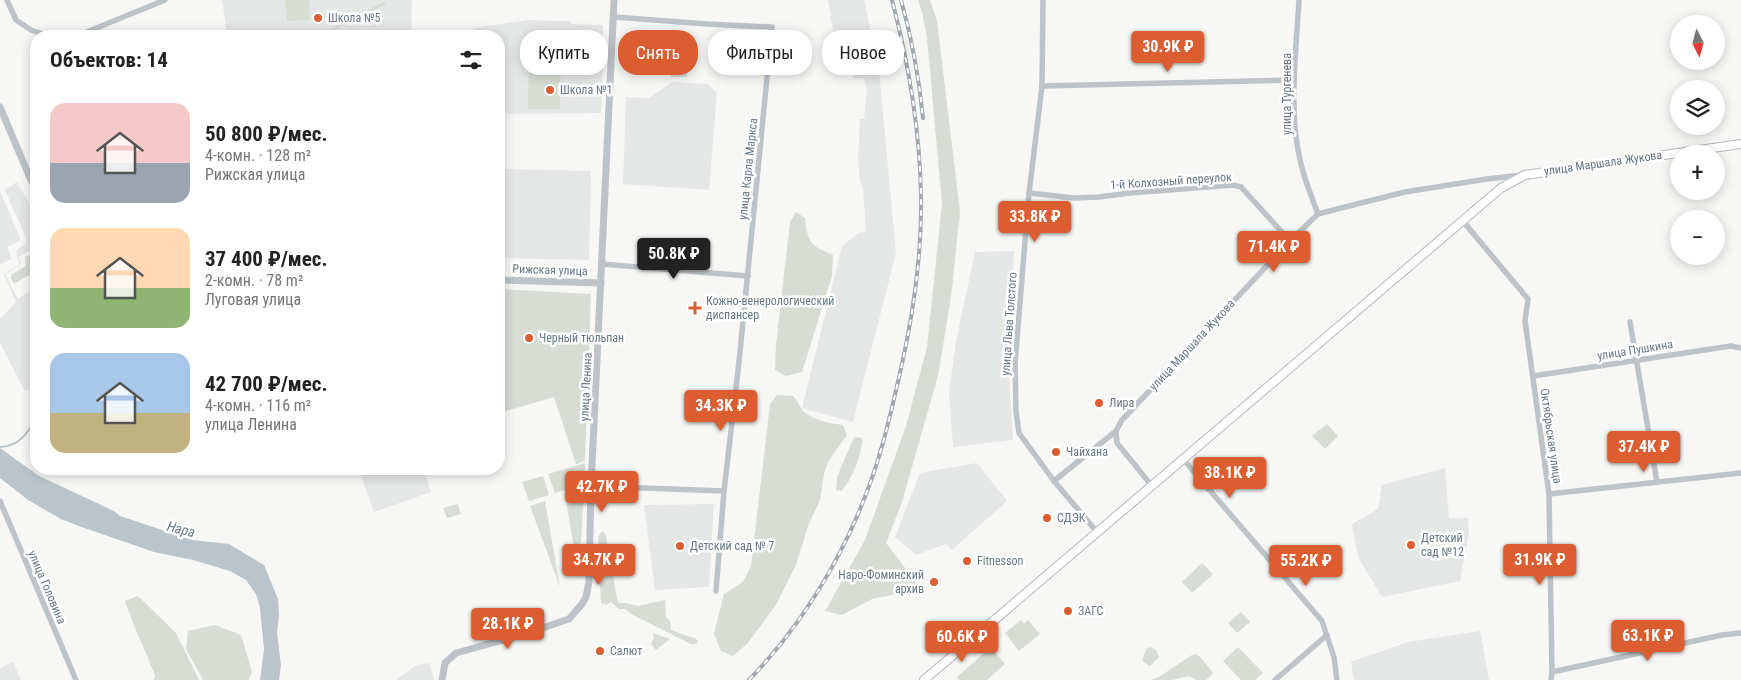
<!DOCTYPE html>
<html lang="ru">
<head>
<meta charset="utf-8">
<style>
  body { margin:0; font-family:"Roboto Condensed",sans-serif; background:#f6f6f6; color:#222; height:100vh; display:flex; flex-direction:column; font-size:19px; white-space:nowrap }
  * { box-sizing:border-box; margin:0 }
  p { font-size:16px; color:#767676 }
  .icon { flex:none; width:28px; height:28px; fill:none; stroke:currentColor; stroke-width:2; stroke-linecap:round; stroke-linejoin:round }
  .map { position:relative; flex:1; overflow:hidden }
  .details { position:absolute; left:30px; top:30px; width:475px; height:445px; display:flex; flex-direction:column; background:#fff; border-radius:20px; box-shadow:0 2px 12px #0003 }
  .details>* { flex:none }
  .banner { position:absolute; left:520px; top:30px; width:475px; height:45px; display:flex; gap:10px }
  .needle { width:32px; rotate:174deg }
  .buttons { position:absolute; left:1670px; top:15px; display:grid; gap:10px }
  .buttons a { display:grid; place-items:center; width:55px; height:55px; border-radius:50%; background:#fff; box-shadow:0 2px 12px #0003; font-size:25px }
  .price { position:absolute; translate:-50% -42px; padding:0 11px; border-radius:5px; background:#dc5e30; color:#fff; font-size:16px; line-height:32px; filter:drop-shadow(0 1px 2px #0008) }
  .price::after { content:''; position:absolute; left:50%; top:30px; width:15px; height:11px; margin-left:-8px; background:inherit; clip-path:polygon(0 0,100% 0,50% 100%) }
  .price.current { background:#222; color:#fff }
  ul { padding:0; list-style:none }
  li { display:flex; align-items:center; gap:15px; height:125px; padding:0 20px }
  li span { display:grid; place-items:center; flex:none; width:140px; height:100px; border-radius:15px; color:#555 }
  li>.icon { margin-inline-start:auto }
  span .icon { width:60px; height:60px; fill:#fffc; stroke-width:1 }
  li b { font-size:21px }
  h2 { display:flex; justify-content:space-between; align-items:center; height:60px; padding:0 20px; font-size:21px }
  .pill { padding:0 18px; border-radius:20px; background:#fff; box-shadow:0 2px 12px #0003; font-size:18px; line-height:45px }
  .pill.current { background:#dc5e30; color:#fff }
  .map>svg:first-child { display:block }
  .built { fill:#e5e6e6 }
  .green { fill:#d7dcd4 }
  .water { fill:#bac4c9 }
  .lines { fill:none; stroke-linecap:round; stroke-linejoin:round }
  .stream { stroke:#bac4c9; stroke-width:2 }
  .secondary-casing { stroke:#b3b8bd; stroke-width:10 }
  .minor { stroke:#bec3c7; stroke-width:5.5 }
  .tertiary { stroke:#bec3c7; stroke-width:7 }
  .secondary { stroke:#fff; stroke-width:8 }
  .rail-casing { stroke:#a2a8ae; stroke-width:4 }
  .rail { stroke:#fff; stroke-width:2; stroke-dasharray:5.5; stroke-linecap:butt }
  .poi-dot { fill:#dc5e30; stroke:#fff; stroke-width:2 }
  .labels { text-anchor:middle; stroke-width:5; stroke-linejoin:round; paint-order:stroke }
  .poi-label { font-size:12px; fill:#687785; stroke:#fff; text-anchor:start }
  .street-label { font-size:12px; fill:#687785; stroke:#fff }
  .water-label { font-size:14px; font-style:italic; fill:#637780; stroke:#fff }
</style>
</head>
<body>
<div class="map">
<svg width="1741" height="680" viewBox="0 0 1741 680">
  <rect width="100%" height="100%" fill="#f7f7f5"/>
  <g class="built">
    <polygon points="222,0 412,0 411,36 227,36"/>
    <polygon points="828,0 864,0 879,71 896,253 853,422 802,408 842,246 859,233 866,232 863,187 860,181 858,160 860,119 864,119 867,88 864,79 853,78 847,53 837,54"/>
    <polygon points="529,20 567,21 571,22 571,24 603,25 603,66 601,113 499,114 499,36 478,36 475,28"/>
    <polygon points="672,82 708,84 717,93 709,190 623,184 626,97 649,98"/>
    <polygon points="503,169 591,171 589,260 501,258"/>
    <polygon points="17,182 36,216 36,247 19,257 21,265 5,274 18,299 26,293 36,288 36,387 25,391 0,343 0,319 16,302 4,274 19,265 16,251 26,243 26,238 5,190"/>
    <polygon points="0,191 21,240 7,247 12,259 0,264"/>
    <polygon points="1014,251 1009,374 1013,440 953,447 949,392 956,341 975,252"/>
    <polygon points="977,463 1007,501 952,550 946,544 916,555 895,537 920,473"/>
    <polygon points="1445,468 1449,518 1468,518 1469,532 1460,581 1382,597 1358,557 1352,524 1378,509 1382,485"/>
    <polygon points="359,469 423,469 431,492 374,512"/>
    <polygon points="714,504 709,587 655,590 644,505"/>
    <polygon points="1480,631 1489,680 1354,680 1351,662 1408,642"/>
    <polygon points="13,662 21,680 0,680 0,668"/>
    <polygon points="429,663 434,680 396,680 417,665"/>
  </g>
  <g class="green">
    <polygon points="285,0 309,0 310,20 287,21"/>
    <polygon points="918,0 930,0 937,21 960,212 951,297 938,376 902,502 886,543 915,581 916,586 902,593 872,599 842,615 825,611 865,540 906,426 927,347 942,204 927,37 922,12"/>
    <polygon points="384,2 386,4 323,36 317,36"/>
    <polygon points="529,46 561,47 560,109 528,109"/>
    <polygon points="671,64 687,65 687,77 671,77"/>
    <path d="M796,212L805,218C808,244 810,245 833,255L832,276L802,372L786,376L775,370L776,345L790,222Z"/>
    <polygon points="36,252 35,274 27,276 14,284 11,278 12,274 26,266 25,257"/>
    <polygon points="499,289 591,294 585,461 576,464 554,397 499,413"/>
    <path d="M777,395L793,396C798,400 800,408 804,412C815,421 830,423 843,425L847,435L828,462L824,474L820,500L808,526L796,565L776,605L747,644L733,656L721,651L714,634L724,594L743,582L751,566L770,404Z"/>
    <polygon points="1327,424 1338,436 1325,449 1312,436"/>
    <path d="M854,437L862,438C863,452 851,482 841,491L836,490L837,477Z"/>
    <polygon points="585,463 585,484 555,493 548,474"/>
    <polygon points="543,476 549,495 529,501 522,482"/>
    <polygon points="584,488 581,542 576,549 576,560 579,570 580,577 576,576 574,549 565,494"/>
    <polygon points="545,501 560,587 530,506"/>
    <polygon points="458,504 461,514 447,518 443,508"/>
    <polygon points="601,532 604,532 606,536 617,599 619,603 626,603 638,606 665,600 666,617 670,621 671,630 687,636 695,638 698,642 695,644 691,644 631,614 625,609 619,609 611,602 606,605 601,603 598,537"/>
    <polygon points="1202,563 1213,574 1192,593 1182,582"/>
    <polygon points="138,596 176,633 199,680 154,680 155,675 133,623 125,601"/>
    <polygon points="1241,612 1250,622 1237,633 1228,623"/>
    <polygon points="1021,620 1024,624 1028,620 1040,634 1019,651 1005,633"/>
    <polygon points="215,625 241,635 252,672 249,680 203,680 186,649 188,631"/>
    <polygon points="653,633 670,639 656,650 651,644 654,638"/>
    <polygon points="991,647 1005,664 987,680 959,680 957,677"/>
    <polygon points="1151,647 1156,650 1159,657 1150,666 1142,661 1146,649"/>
    <polygon points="1238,647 1263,673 1255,680 1241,680 1223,661"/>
    <polygon points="1197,654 1203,660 1213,673 1206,680 1197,680 1189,676 1172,680 1151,680 1159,677 1192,655"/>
  </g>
  <polygon class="water" points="0,448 39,476 114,511 120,516 192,540 229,544 264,565 278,599 279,615 277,633 281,665 279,680 260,680 264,649 260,608 256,594 246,580 230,571 193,560 154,552 79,526 61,519 28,500 0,478"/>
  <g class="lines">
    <path class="stream" d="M0,447C16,446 24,438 32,425"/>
    <g class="secondary-casing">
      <polyline id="secondary" points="924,680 1501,188 1525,175 1741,144"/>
    </g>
    <g class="minor">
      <polyline points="7,0 16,20 31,30 49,36"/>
      <polyline points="1043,0 1042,86 1029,193 1015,363 1016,412 1019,433 1054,481 1097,532"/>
      <path d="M1299,0C1296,52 1288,113 1301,164C1305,181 1312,198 1318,214"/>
      <polyline points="614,17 707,24 772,27 739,362 724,491 716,591"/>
      <polyline points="77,36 165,0"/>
      <polyline points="1042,86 1294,80"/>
      <polyline points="1029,193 1074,198 1099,197 1130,193 1233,185 1241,187 1290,241"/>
      <polyline points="1462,220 1528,299 1525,321 1549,494 1552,672 1551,680"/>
      <polyline points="602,264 748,276"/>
      <polyline points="1630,322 1657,482"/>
      <polyline points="1533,376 1731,346 1741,348"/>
      <polyline points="1183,459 1322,621 1334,657 1337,680"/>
      <polyline points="1054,481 1116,431"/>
      <polyline points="591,486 724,491"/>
      <polyline points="1152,486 1117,443 1116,431 1122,420 1290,241 1318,214 1341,208 1405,192 1487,179 1522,175"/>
      <polyline points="1549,494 1741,473"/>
      <polyline points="0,501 76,680"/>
      <polyline points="1552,672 1722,635 1741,633"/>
      <polyline points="1275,680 1327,635"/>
    </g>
    <g class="tertiary">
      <polyline points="0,107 30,178 36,188"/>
      <polyline points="499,280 601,283"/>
      <polyline points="442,680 445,663 456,653 525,634 569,619 582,604 586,597 589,582 591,486 614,0"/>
    </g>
    <use href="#secondary" class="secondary"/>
    <g class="rail-casing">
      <g id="rail">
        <path d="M901,0C912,39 919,78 923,118"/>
        <path d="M749,680C813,614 860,528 884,439C890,417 895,395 900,373C913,316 922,256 921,197C920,130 909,65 892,0"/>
      </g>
    </g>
    <use href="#rail" class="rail"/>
  </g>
  <g class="poi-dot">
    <circle cx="318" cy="18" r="5"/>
    <circle cx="550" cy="90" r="5"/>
    <path d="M692.5 300.5h5v5h5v5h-5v5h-5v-5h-5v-5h5z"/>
    <circle cx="529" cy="338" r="5"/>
    <circle cx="1099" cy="403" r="5"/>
    <circle cx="1056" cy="452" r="5"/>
    <circle cx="1047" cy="518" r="5"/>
    <circle cx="1411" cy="545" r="5"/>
    <circle cx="680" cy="546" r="5"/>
    <circle cx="967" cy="561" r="5"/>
    <circle cx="934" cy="582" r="5"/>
    <circle cx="1068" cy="611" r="5"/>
    <circle cx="600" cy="651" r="5"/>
  </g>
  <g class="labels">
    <g class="poi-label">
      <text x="328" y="22">Школа №5</text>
      <text x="560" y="94">Школа №1</text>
      <text x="706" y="305">Кожно-венерологический<tspan x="706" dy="14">диспансер</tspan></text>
      <text x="539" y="342">Черный тюльпан</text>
      <text x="1109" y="407">Лира</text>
      <text x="1066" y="456">Чайхана</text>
      <text x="1057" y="522">СДЭК</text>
      <text x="1421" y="542">Детский<tspan x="1421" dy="14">сад №12</tspan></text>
      <text x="690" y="550">Детский сад № 7</text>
      <text x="977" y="565">Fitnesson</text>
      <text x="924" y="579" text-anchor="end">Наро-Фоминский<tspan x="924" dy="14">архив</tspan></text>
      <text x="1078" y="615">ЗАГС</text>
      <text x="610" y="655">Салют</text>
    </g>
    <g class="street-label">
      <text transform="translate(1287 94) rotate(-90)" y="4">улица Тургенева</text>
      <text transform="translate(1603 163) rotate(-8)" y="4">улица Маршала Жукова</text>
      <text transform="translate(748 169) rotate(-84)" y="4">улица Карла Маркса</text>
      <text transform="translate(1171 181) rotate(-4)" y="4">1-й Колхозный переулок</text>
      <text transform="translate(550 270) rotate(2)" y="4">Рижская улица</text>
      <text transform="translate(1009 324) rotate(-86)" y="4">улица Льва Толстого</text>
      <text transform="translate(1192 345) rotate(-47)" y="4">улица Маршала Жукова</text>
      <text transform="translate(1635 350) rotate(-9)" y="4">улица Пушкина</text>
      <text transform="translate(586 387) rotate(-87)" y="4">улица Ленина</text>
      <text transform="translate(1551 436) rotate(82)" y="4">Октябрьская улица</text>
      <text transform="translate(47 587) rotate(67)" y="4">улица Головина</text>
    </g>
    <g class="water-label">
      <text transform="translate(181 529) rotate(14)" y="5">Нара</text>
    </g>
  </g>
</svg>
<div class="buttons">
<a><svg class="needle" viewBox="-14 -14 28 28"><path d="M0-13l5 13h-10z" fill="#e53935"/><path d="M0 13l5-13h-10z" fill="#767676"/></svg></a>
<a><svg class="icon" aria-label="layers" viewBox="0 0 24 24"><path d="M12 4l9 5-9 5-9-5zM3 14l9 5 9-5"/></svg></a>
<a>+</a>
<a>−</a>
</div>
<b class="price" style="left:1168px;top:73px">30.9K ₽</b>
<b class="price" style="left:1035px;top:243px">33.8K ₽</b>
<b class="price" style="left:1274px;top:273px">71.4K ₽</b>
<b class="price current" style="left:674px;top:280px">50.8K ₽</b>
<b class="price" style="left:721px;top:432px">34.3K ₽</b>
<b class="price" style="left:1644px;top:473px">37.4K ₽</b>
<b class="price" style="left:1230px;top:499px">38.1K ₽</b>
<b class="price" style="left:602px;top:513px">42.7K ₽</b>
<b class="price" style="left:599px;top:586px">34.7K ₽</b>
<b class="price" style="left:1540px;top:586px">31.9K ₽</b>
<b class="price" style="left:1306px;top:587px">55.2K ₽</b>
<b class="price" style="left:508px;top:650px">28.1K ₽</b>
<b class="price" style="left:1648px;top:662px">63.1K ₽</b>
<b class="price" style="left:962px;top:663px">60.6K ₽</b>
<div class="banner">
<a class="pill">Купить</a>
<a class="pill current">Снять</a>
<a class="pill">Фильтры</a>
<a class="pill">Новое</a>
</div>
<section class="details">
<h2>Объектов: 14<svg class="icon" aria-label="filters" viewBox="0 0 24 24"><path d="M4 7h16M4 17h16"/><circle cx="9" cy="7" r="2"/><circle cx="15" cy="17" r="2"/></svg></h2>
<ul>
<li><span style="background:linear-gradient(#f6c9c9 60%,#9aa5b1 0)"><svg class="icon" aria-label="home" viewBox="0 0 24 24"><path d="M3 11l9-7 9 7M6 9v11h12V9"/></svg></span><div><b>50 800 ₽/мес.</b><p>4-комн. · 128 m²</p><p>Рижская улица</p></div></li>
<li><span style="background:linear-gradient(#ffd9b3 60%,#8fb573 0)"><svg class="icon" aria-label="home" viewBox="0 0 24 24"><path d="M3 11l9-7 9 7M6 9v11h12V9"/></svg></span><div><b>37 400 ₽/мес.</b><p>2-комн. · 78 m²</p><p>Луговая улица</p></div></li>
<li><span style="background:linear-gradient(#a9c7e8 60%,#c2b280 0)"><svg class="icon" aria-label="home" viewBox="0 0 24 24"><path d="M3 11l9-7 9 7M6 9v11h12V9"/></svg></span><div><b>42 700 ₽/мес.</b><p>4-комн. · 116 m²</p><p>улица Ленина</p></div></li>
</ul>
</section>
</div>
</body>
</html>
